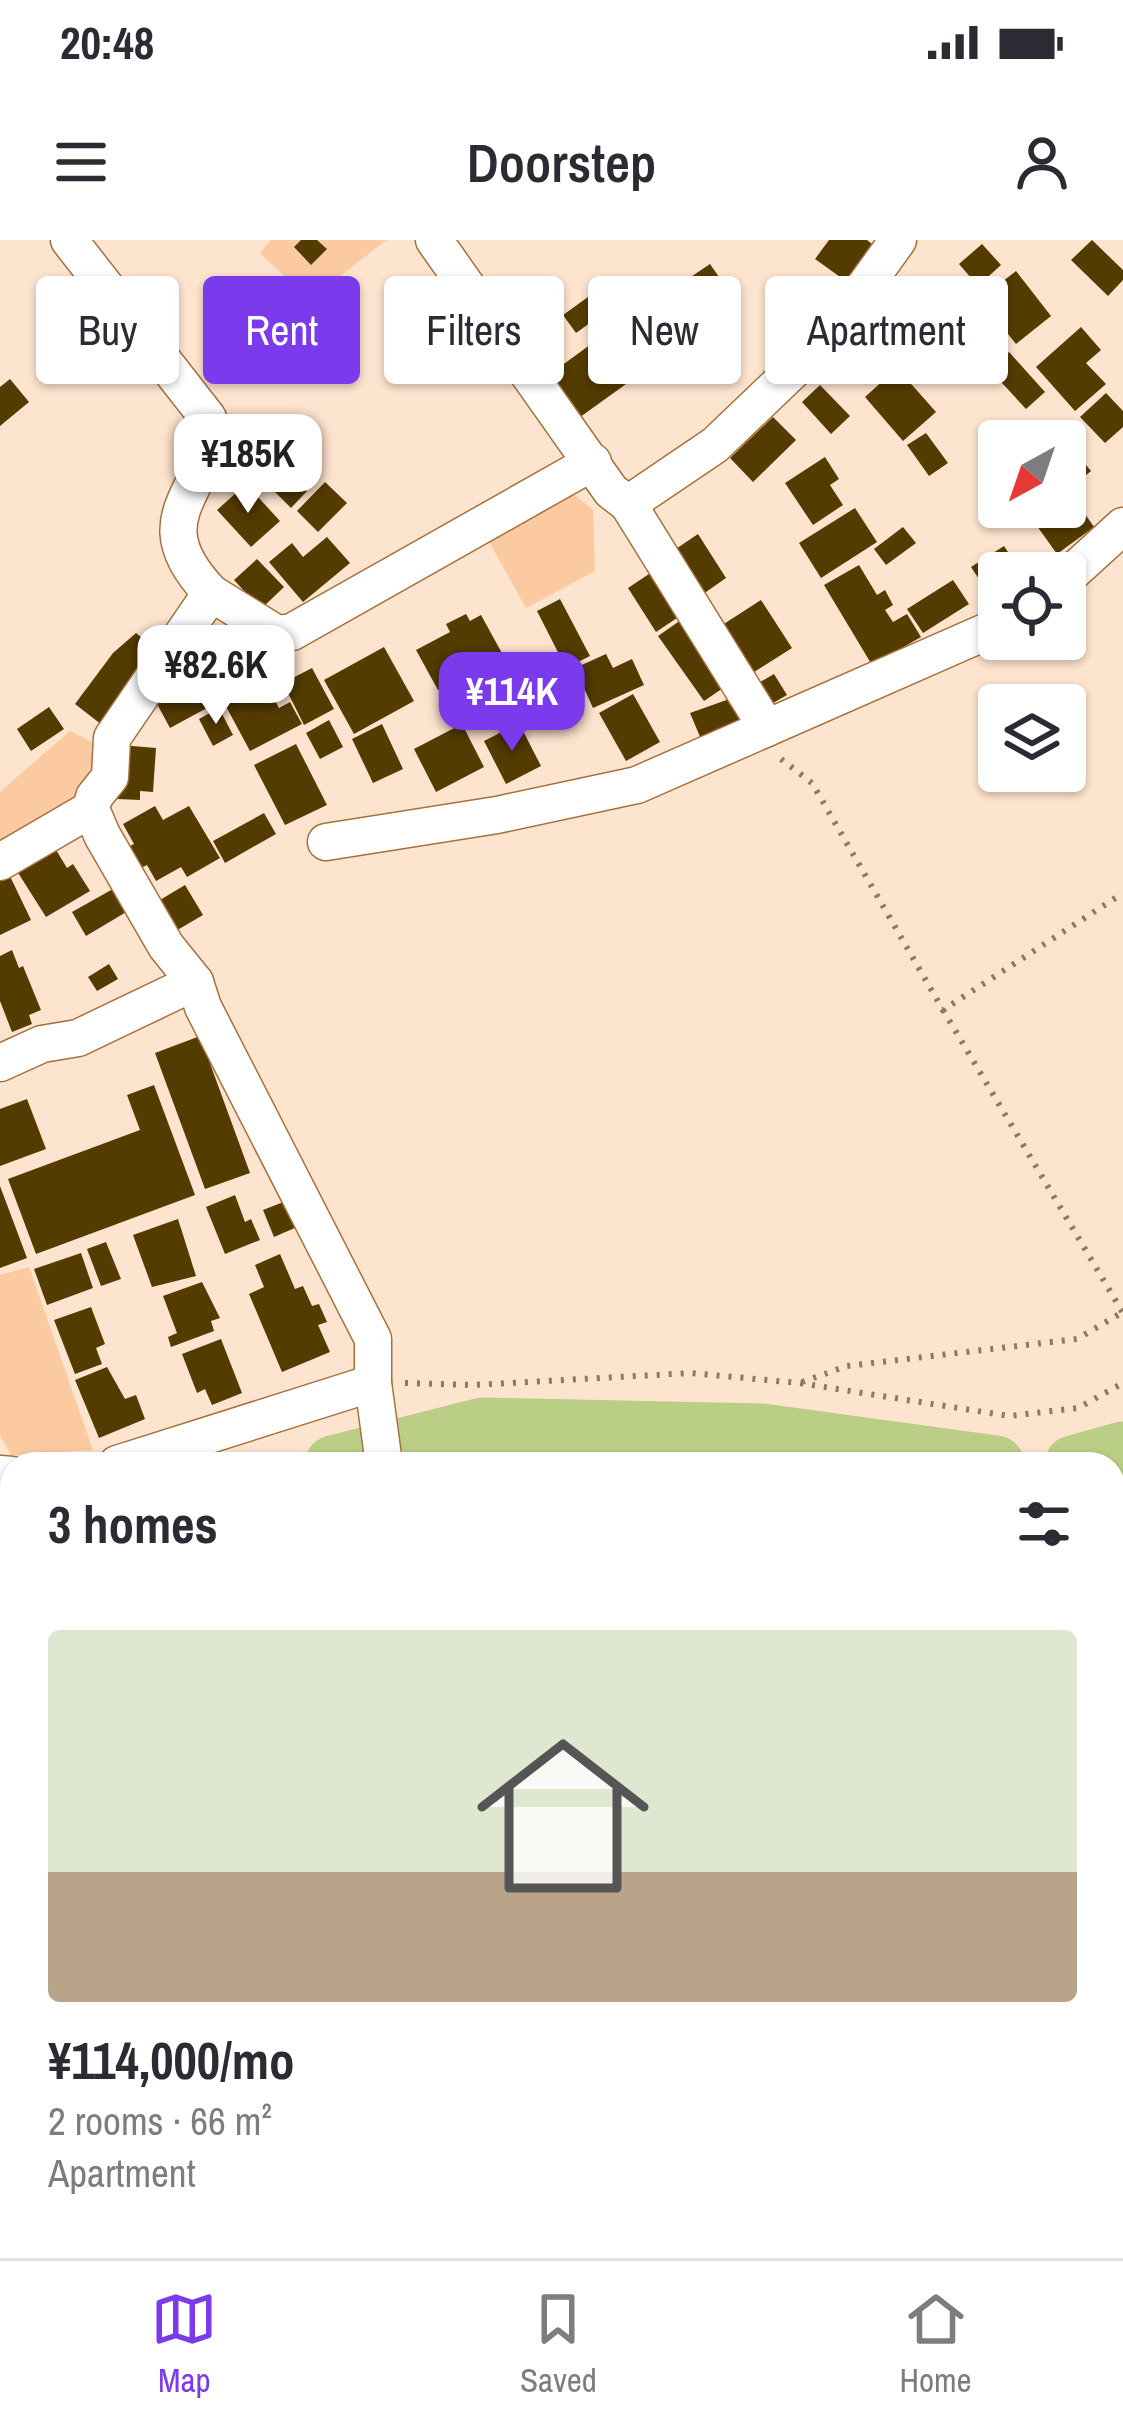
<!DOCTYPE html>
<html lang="en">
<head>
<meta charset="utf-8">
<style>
  body { margin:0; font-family:"Archivo Narrow",sans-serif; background:#f7f7f7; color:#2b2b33; height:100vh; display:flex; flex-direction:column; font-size:45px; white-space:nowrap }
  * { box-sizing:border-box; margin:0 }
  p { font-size:39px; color:#7c7c81 }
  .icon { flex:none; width:66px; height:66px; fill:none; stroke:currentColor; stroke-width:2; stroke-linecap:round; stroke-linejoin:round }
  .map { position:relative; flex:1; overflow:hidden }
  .details { position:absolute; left:0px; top:1212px; width:1125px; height:807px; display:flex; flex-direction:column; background:#fff; border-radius:36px 36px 0 0; box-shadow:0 3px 9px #0004 }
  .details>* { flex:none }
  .top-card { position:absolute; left:36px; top:36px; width:1053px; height:108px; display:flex; gap:24px }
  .needle { width:78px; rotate:220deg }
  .fabs { position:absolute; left:978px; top:180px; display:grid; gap:24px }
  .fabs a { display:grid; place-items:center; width:108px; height:108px; border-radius:12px; background:#fff; box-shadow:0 3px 9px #0004; font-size:60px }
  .price { position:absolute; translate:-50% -102px; padding:0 27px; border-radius:24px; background:#fff; color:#222; font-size:39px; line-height:78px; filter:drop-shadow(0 3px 6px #0008) }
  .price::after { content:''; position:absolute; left:50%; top:72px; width:36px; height:27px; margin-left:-18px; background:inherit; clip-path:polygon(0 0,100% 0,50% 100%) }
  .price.active { background:#7c3aed; color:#fff }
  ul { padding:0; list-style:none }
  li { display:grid; align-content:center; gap:24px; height:636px; padding:0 48px }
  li+li { border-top:3px solid #e1e1e2 }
  li span { display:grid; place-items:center; height:372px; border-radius:12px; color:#555 }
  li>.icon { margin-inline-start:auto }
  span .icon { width:216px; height:216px; fill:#fffc; stroke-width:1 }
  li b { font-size:51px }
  h2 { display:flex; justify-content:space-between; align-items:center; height:144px; padding:0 48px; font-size:51px }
  .chip { padding:0 42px; border-radius:12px; background:#fff; box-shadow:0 3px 9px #0004; font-size:42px; line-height:108px }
  .chip.active { background:#7c3aed; color:#fff }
  .status { display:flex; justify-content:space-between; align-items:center; height:84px; padding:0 60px; background:#fff; direction:ltr }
  .status svg { height:33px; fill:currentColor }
  header { display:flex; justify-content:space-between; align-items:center; height:156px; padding:0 48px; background:#fff; font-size:54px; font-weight:600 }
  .menu { display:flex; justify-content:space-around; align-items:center; height:168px; border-top:3px solid #e1e1e2; background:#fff; font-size:33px; color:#7c7c81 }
  .menu a { display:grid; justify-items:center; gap:6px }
  .menu .active { color:#7c3aed }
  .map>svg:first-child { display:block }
  .green { fill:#fccaa0 }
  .forest { fill:#d99c67 }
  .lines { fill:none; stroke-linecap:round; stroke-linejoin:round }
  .river { stroke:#bacf85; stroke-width:57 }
  .building { fill:#543b00 }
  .street-casing { stroke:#a7703d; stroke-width:39 }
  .secondary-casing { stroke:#a7703d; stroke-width:54 }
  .path { stroke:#907862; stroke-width:6; stroke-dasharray:3 9; stroke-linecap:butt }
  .street { stroke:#fff; stroke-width:36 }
  .secondary { stroke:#dceefd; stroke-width:51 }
</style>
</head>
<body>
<div class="status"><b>20:48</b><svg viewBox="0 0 49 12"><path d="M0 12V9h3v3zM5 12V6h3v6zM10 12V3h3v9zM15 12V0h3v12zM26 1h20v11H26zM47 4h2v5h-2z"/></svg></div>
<header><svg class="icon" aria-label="menu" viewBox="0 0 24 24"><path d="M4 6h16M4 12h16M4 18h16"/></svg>Doorstep<svg class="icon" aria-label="person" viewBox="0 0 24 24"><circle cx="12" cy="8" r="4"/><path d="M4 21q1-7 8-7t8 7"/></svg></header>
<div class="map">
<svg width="1123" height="2018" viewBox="0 0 1123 2018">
  <rect width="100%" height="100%" fill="#fde4cf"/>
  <g class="green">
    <polygon points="271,0 386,0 310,60 260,13"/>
    <polygon points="570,251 593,270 595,331 526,368 487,298"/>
    <path d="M70,491L102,507C101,565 45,585 0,609V552Z"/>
    <polygon points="29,1027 93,1210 11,1215 0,1195 0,1035"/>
  </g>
  <g class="forest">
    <polygon points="12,1550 12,1748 0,1737 0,1557"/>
    <polygon points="12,1861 12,2007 971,2007 965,2018 0,2018 0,1875"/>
  </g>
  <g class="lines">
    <g class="river">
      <polyline points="333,1224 483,1186 762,1192 996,1224"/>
      <polyline points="1073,1224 1123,1210"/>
      <polyline points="0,1311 12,1312"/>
      <polyline points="0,1391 12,1381"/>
    </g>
  </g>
  <g class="building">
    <polygon points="301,0 317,0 327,9 311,25 294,7"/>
    <polygon points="829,0 867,0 877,8 850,44 815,19"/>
    <polygon points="1092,0 1123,30 1123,40 1108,56 1071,20"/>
    <polygon points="982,4 1001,25 978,46 959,24"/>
    <polygon points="710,24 739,66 658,121 643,98 674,77 661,57"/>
    <polygon points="1016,31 1051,76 1016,104 980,59"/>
    <polygon points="595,52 608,70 576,93 563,75"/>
    <polygon points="1081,87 1101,110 1086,123 1106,144 1075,171 1036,127"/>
    <polygon points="609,91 640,134 576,180 546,137"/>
    <polygon points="1009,112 1045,152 1026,169 990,130"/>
    <polygon points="897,128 936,172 903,201 865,157"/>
    <polygon points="10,139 29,162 0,186 0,147"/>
    <polygon points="820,145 850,176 831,194 802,162"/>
    <polygon points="1106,153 1123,171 1123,187 1105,203 1080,177"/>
    <polygon points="773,177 796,200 753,242 730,218"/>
    <polygon points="926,193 948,223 929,236 907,205"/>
    <polygon points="1068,203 1091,231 1065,253 1065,206"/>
    <polygon points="825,217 839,239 830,245 843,265 813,285 785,243"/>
    <polygon points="284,228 307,251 291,268 268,245"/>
    <polygon points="325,242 347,263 318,292 297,271"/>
    <polygon points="246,244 280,281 251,307 217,270"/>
    <polygon points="1074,258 1094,287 1057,314 1037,286"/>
    <polygon points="855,268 877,302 821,338 799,303"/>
    <polygon points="903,287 916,303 886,325 874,309"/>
    <polygon points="698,294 726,338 696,359 667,315"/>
    <polygon points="327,297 350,323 303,362 269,322 292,303 303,317"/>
    <polygon points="1004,306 1018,327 999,333 999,339 985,348 971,327"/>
    <polygon points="257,319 284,347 261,369 234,340"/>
    <polygon points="859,325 877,355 885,350 893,365 885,370 893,382 907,374 921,397 872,425 824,345"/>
    <polygon points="652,332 680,376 656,392 628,348"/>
    <polygon points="953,340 969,364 923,393 907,369"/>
    <polygon points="560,359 590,416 566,428 537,371"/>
    <polygon points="761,360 792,408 746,437 716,389"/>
    <polygon points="466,374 470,381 481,375 503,415 438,450 416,410 450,392 446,384"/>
    <polygon points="681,380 726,446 704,461 658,396"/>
    <polygon points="136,393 162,414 106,488 75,464 113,413"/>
    <polygon points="384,407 414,461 354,494 324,440"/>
    <polygon points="606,414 613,428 632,419 644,445 593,468 575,428"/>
    <polygon points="312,428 334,469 304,485 283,443"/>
    <polygon points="199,429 218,462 170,488 156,462 173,452 169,445"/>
    <polygon points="774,434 787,455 768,466 755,445"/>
    <polygon points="263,438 279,468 290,462 302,484 250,511 222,459"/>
    <polygon points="633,454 660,502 626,521 599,473"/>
    <polygon points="735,457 744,483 701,499 690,473"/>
    <polygon points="49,467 64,489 31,511 17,489"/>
    <polygon points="219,468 233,495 213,506 199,479"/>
    <polygon points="329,480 343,507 320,519 306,493"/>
    <polygon points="519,483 541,526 506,544 484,501"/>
    <polygon points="382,484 403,529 373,543 352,499"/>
    <polygon points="462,484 484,527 436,552 414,509"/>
    <polygon points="296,504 327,565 285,585 254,525"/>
    <polygon points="120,505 156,508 153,552 140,551 140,560 117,559"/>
    <polygon points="155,566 163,580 189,566 220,618 187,637 181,627 156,641 147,625 137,630 124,609 134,604 123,584"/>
    <polygon points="264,573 276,594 225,623 213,601"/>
    <polygon points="53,605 67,628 73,624 90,651 46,677 15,628"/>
    <polygon points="7,630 31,680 0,695 0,634"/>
    <polygon points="120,645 133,668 86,696 72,672"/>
    <polygon points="185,645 203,675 174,692 155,663"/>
    <polygon points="12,710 19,728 23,726 41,770 29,775 32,784 12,792 0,761 0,716"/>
    <polygon points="109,724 118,739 97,751 88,737"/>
    <polygon points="200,796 250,933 205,949 155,813"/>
    <polygon points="154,845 195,955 36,1014 8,939 140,890 127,855"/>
    <polygon points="27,859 46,909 0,926 0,869"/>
    <polygon points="0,946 27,1018 0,1028"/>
    <polygon points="235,955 245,982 251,979 260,1000 225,1014 206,967"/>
    <polygon points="286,961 297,987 274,997 263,970"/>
    <polygon points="178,979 196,1036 152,1047 133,995"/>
    <polygon points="106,1002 121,1039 101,1046 87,1009"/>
    <polygon points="81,1013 93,1048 47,1065 34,1029"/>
    <polygon points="280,1014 295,1049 303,1046 312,1066 319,1064 327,1082 318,1085 330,1112 282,1132 249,1054 264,1047 255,1025"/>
    <polygon points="202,1042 220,1078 211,1081 214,1091 171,1107 168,1097 177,1093 163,1056"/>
    <polygon points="91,1067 105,1104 96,1108 102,1124 75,1134 54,1080"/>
    <polygon points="221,1099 242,1153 212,1165 205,1149 197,1153 182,1114"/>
    <polygon points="107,1127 125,1159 136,1155 145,1179 99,1198 75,1140"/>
  </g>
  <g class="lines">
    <g class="street-casing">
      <g id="street">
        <path d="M69,0L208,178C217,252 135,273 211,353"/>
        <polyline points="434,0 611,251 628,264 715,205 829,96 898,0"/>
        <polyline points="628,264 767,488"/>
        <polyline points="1065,339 1123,286"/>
        <polyline points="326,602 497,575 637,545 999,386"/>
        <polyline points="0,622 91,569"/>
        <polyline points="0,823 42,804 78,798 195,742"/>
        <polyline points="117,1224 373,1143"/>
        <polyline points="384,1224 373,1143 373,1099 203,767 195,742 166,706 102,595 91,569 94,557 110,537 112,498 211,353 277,394 292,392 593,222"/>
        <polyline points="0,1234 12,1235"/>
        <polyline points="1113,1633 1123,1636"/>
        <polyline points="0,1975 12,1978"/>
        <polyline points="448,2007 455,2018"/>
      </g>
    </g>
    <g class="secondary-casing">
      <g id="secondary">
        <polyline points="1113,1377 1123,1382"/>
        <polyline points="0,1500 12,1495"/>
      </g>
    </g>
    <g class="path">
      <polyline points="781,519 812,543 943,770 1123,653"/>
      <polyline points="943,770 1123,1073"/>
      <polyline points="802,1142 847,1126 1077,1099 1123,1072"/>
      <polyline points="405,1143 473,1145 691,1133 799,1143 1009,1176 1078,1168 1123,1143"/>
    </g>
    <use href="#street" class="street"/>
    <use href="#secondary" class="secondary"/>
  </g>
</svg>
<div class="fabs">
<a><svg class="needle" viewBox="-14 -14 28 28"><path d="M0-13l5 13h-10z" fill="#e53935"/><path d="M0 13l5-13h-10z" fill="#7c7c81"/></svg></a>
<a><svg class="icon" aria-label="locate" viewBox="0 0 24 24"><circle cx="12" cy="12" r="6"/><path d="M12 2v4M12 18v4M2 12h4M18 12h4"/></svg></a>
<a><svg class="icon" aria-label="layers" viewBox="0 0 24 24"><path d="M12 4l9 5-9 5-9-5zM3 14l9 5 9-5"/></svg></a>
</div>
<b class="price" style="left:248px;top:276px">¥185K</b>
<b class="price" style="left:216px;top:487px">¥82.6K</b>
<b class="price active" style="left:512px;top:514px">¥114K</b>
<div class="top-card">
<a class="chip">Buy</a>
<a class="chip active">Rent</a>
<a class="chip">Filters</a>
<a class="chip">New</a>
<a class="chip">Apartment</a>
</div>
<section class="details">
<h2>3 homes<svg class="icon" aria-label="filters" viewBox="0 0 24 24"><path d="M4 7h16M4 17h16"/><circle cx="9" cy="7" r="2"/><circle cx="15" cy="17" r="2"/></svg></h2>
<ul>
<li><span style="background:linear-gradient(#dfe7d0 65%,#b9a48a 0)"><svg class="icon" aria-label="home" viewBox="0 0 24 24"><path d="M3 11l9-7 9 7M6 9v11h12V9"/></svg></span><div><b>¥114,000/mo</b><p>2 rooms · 66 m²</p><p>Apartment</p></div></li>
</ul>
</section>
</div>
<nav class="menu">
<a class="active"><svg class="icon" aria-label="map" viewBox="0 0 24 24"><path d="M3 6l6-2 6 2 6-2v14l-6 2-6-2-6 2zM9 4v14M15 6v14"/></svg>Map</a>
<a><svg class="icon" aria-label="saved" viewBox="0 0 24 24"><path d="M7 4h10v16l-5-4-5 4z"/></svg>Saved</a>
<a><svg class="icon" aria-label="home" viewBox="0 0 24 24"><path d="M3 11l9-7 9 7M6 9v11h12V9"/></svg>Home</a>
</nav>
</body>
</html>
